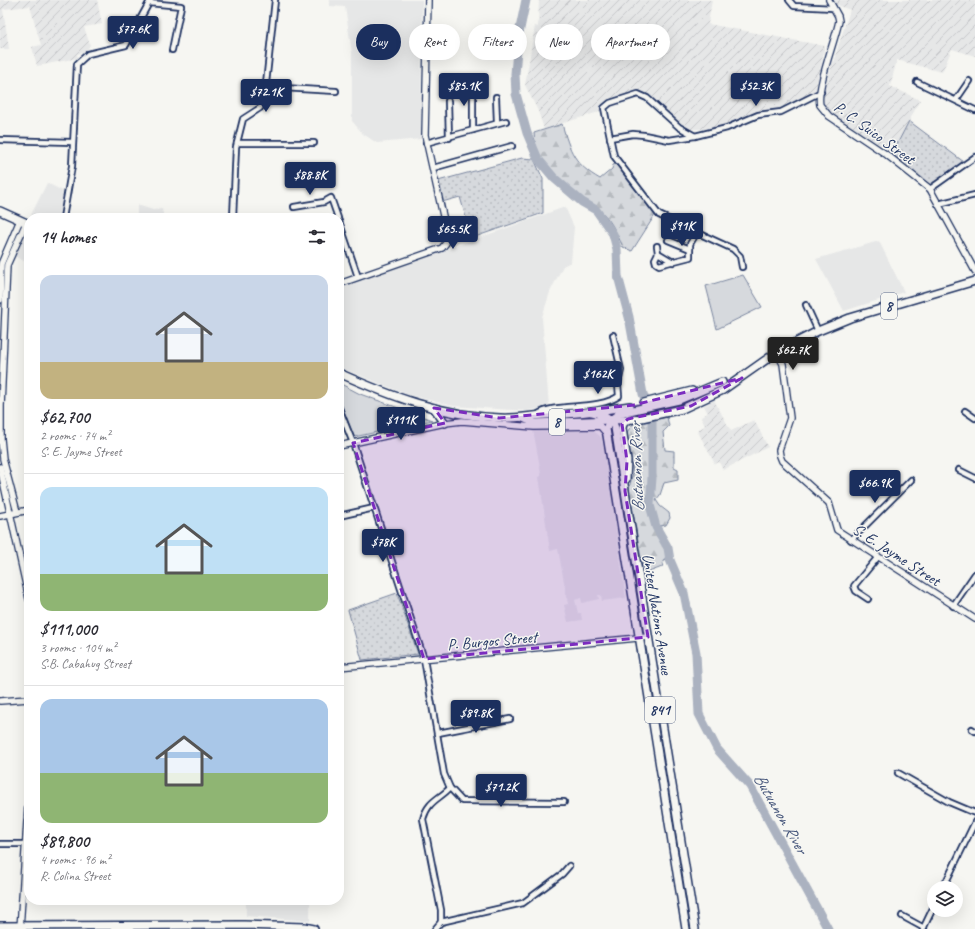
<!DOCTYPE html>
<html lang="en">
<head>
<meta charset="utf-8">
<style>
  body { margin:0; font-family:Caveat,sans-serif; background:#f7f7f7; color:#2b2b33; height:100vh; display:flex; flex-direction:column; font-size:15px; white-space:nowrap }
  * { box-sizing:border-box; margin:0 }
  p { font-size:13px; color:#7c7c81 }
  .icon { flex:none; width:22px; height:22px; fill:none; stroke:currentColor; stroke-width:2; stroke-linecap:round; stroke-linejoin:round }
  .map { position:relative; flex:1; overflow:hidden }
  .side { position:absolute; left:24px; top:213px; width:320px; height:692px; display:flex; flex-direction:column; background:#fff; border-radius:16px; box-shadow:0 4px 16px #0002 }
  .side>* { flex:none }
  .top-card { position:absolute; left:356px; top:24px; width:380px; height:36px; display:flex; gap:8px }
  .buttons { position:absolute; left:927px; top:881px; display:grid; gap:8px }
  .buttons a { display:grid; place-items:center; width:36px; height:36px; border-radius:50%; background:#fff; box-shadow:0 4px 16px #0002; font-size:20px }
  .price { position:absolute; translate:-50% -34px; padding:0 9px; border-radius:4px; background:#1b2f5e; color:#fff; font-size:13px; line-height:26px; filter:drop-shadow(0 1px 2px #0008) }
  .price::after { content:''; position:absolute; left:50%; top:24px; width:12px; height:9px; margin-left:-6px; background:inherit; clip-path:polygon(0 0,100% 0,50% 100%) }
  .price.on { background:#222; color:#fff }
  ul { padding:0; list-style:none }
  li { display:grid; align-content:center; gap:8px; height:212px; padding:0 16px }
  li+li { border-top:1px solid #e1e1e2 }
  li span { display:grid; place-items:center; height:124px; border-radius:12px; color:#555 }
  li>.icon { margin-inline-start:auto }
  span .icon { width:72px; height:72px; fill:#fffc; stroke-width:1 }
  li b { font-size:17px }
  h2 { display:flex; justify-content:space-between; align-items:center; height:48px; padding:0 16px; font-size:17px }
  .chip { padding:0 14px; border-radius:18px; background:#fff; box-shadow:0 4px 16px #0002; font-size:14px; line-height:36px }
  .chip.on { background:#1b2f5e; color:#fff }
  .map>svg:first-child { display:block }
  .built { fill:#e6e7e7 }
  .industrial { fill:url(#industrial-furrows) }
  .grass { fill:url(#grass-dots); stroke:#78849e }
  .forest { fill:url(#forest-firs); stroke:#78849e }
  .green { fill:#d6d9dd; stroke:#78849e }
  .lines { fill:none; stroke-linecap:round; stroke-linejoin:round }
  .river { stroke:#abb2c0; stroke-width:9 }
  .minor-casing { stroke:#1b2f5e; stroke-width:8 }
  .tertiary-casing { stroke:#1b2f5e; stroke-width:8 }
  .primary-casing { stroke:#1b2f5e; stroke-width:10 }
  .trunk-casing { stroke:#1b2f5e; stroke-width:10 }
  .minor { stroke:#f6f6f2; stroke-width:4.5 }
  .tertiary { stroke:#f6f6f2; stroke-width:5.5 }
  .primary { stroke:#f6f6f2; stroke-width:7 }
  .trunk { stroke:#f6f6f2; stroke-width:7 }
  .marked { fill:#7b2cbf; fill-opacity:0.2; stroke:#7b2cbf; stroke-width:3; stroke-dasharray:8 5; stroke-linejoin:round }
  .labels { text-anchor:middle; stroke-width:3; stroke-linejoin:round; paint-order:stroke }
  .shield { fill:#f6f6f2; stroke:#5d6b8a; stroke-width:1 }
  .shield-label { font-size:15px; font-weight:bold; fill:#1b2f5e }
  .street-label { font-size:16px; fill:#1b2f5e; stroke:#f6f6f2 }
  .water-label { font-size:17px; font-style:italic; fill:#46567b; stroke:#f6f6f2 }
</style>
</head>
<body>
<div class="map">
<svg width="975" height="929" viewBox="0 0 975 929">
  <defs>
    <pattern id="industrial-furrows" width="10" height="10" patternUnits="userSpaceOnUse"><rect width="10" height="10" fill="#e6e7e7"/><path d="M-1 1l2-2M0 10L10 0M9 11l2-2" fill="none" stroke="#c5c6c9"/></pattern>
    <pattern id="grass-dots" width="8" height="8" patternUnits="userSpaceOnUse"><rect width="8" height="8" fill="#d6d9dd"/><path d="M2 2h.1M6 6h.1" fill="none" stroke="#b7bbc0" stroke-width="1.8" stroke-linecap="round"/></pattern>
    <pattern id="forest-firs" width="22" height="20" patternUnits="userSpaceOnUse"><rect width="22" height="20" fill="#d6d9dd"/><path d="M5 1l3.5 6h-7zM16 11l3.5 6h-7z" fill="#b7bbc0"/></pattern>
  </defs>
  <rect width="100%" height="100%" fill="#f6f6f2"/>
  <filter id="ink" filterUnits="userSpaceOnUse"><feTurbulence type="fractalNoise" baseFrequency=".025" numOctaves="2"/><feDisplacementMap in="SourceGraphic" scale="8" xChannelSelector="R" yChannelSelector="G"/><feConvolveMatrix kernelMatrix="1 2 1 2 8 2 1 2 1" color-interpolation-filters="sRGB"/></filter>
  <g filter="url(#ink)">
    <g class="built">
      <polygon points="330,0 422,0 421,139 377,143 363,134 352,121 352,53 345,7 329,6"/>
      <polygon points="47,183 63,191 60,218 38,218 31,215"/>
      <polygon points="137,205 153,210 162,209 164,218 137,218"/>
      <polygon points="565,207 574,227 571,262 563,266 550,292 542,317 549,407 527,411 454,406 408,395 339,367 339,288"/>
      <polygon points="24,231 29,233 28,263 14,256"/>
      <polygon points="879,241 904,292 844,311 816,259"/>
      <polygon points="533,430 594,431 601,437 617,510 615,520 626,598 602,601 601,595 598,595 599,599 582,603 581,598 575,600 578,613 581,613 582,620 568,622 564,605 568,604 558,549 550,551 539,477 541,476 540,467"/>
      <polygon points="246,900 310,900 310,921 246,916"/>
    </g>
    <g class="industrial">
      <polygon points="0,0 97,0 102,24 84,27 90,45 86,52 77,54 78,58 37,66 32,47 41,45 30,6 3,9 9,49 0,49"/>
      <polygon points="539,0 712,0 708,24 825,46 816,89 784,109 753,113 727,125 706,129 687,129 642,91 602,106 602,111 544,129 538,111 525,85 535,26 538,27"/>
      <polygon points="833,0 975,0 975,56 952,49 942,72 897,60 890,86 920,100 892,154 827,112 822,104 822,96 850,10 832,3"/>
      <polygon points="714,400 731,431 754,420 768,447 723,470 719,462 715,464 697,430 705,426 701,417 708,413 704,406"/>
    </g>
    <g class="grass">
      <polygon points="909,121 964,162 930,186 892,154"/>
      <polygon points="522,158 534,159 543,179 543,213 472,238 460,197 442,202 438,181"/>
      <polygon points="397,593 418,654 362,660 348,610"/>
    </g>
    <g class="forest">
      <path d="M562,124C570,151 574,164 600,179L612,169L613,165L616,164L619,166L649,204L655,215L632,251L623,247C616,232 610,217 596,207C592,204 587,202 583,199C560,184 535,161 534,133Z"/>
      <polygon points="667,417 669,426 663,432 665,450 674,451 674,467 678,469 678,480 664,483 660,495 656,500 660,506 669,513 670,518 666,525 660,526 658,530 667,553 662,567 649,572 644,569 642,564 629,489 633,472 627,432 633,424"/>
    </g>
    <g class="green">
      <polygon points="743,275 762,307 717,329 706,286"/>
      <polygon points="339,383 360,394 432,420 354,437 339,398"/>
    </g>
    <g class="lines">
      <polyline class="river" points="526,0 518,38 515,74 516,94 527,133 538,159 554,178 582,202 596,210 613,234 617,249 618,276 629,317 643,394 652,419 652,478 650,505 656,527 668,548 670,560 684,593 696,653 699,714 717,749 750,786 828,929"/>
      <g class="minor-casing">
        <g id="minor">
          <polyline points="789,0 794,6 833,8"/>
          <polyline points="149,3 181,6 172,50"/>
          <polyline points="917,82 975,110"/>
          <polyline points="473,85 473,130"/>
          <polyline points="265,87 336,91"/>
          <polyline points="496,97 497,122"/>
          <polyline points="956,100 969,81"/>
          <polyline points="448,101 449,138"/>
          <polyline points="695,136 679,127 647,98 638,94 610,103 604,108 614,156 659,215 733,249 740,256 742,267"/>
          <polyline points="610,138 633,134 644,135 669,140 695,136 727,128 758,115 781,112 821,92"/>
          <polyline points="0,140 72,142"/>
          <polyline points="237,143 314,143"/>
          <polyline points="426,143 506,121"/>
          <polyline points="433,168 512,146"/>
          <polyline points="930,189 975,157"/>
          <polyline points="938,204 975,195"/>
          <polyline points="294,207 324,202 331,198 338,218"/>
          <polyline points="63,218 72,166 77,64 88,54 126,45 150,1"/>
          <polyline points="233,218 236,147 243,119 260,108 264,102 275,0"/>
          <polyline points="339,221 358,277"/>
          <polyline points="668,240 690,249"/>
          <polyline points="657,246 658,253 673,262"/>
          <polyline points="658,253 655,259 656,263 659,265 690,257 690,244 697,232"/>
          <polyline points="806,305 818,331"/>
          <polyline points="339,408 353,443 424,659 444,774 450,788 462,801 564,802"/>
          <polyline points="965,411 975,418"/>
          <path d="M537,415C554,402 597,411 619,396L618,384L621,370L613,335"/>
          <polyline points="959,470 975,478"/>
          <polyline points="339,516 374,508"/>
          <polyline points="851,540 911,480"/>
          <polyline points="868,599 856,591 854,586 878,557"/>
          <polyline points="953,606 975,574"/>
          <polyline points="972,729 975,731"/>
          <polyline points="438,733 510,719"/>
          <polyline points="898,773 949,802 975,813"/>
          <polyline points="0,844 25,844"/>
          <polyline points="943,888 975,822"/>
          <polyline points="902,916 924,928"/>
          <polyline points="441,922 523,903 562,874 569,866"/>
          <path d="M435,929L441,922V910L423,819C428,801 438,800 450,788"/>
          <polyline points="923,929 934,906"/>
        </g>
      </g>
      <g class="tertiary-casing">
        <g id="tertiary">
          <path d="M829,0L838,16L839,21C835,41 816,88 820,105L829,116L887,155L930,189L975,271"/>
          <polyline points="339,284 442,248 446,243 447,234 425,135 428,0"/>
          <polyline points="0,300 1,264 20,220"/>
          <polyline points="777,352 783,364 790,418 779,450 780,456 782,461 829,503 837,530 975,619"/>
          <polyline points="339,446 445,423 462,421 534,427 600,426 606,433"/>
          <polyline points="0,467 29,599"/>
          <polyline points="17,512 3,459 1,439 1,406 7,265 26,223"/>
          <polyline points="0,516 29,510"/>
          <polyline points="339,667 648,637"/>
          <polyline points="0,701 29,699"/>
          <polyline points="20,929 29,790"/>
        </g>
      </g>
      <g class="primary-casing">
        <g id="primary">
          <polyline points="0,211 29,224"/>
          <path d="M339,373C390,396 443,416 500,418C515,419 529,416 545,415C574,414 601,411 630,406"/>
          <polyline points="644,403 692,391"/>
          <polyline points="434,408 445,423"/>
          <path d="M592,412C602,414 612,417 615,428L695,929"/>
          <polyline points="523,418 535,423 637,419 682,409 723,390 777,352 818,331 850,318 975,281"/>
          <polyline points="626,479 627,461 622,428 623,424 628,419"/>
          <polyline points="686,929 606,429 610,420 620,413 679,400 722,382"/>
        </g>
      </g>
      <g class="trunk-casing">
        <polyline id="trunk" points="0,926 244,925 304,927 314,929"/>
      </g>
      <use href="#minor" class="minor"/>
      <use href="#tertiary" class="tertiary"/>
      <use href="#primary" class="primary"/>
      <use href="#trunk" class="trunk"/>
    </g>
  </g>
  <path class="marked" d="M742,378L691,406L628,419L622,424L627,461L625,491L648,637L424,659L353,443L445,423L434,408L499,418L634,405Z"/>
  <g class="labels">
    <g class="shield">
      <rect x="881" y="293" width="16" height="26" rx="3"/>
      <rect x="549" y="409" width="16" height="26" rx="3"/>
      <rect x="645" y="697" width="30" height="26" rx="3"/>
    </g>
    <g class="shield-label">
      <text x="889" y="311">8</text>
      <text x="557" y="427">8</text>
      <text x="660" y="715">841</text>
    </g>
    <g class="street-label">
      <text transform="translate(875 132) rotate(36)" y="6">P. C. Suico Street</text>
      <text transform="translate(897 554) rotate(33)" y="6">S. E. Jayme Street</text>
      <text transform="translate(658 614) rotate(81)" y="6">United Nations Avenue</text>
      <text transform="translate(492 640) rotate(-5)" y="6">P. Burgos Street</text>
    </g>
    <g class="water-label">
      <text transform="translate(636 467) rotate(-92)" y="6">Butuanon River</text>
      <text transform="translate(781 813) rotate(60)" y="6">Butuanon River</text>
    </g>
  </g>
</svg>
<div class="buttons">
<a><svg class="icon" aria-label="layers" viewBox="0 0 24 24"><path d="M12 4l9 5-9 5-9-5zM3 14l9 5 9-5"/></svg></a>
</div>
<b class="price" style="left:133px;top:50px">$77.6K</b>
<b class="price" style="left:464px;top:107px">$85.1K</b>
<b class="price" style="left:756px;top:107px">$52.3K</b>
<b class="price" style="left:266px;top:113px">$72.1K</b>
<b class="price" style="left:310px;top:196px">$88.8K</b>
<b class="price" style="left:682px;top:247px">$91K</b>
<b class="price" style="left:453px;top:250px">$65.5K</b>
<b class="price on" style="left:793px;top:371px">$62.7K</b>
<b class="price" style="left:598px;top:395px">$162K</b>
<b class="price" style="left:401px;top:441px">$111K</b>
<b class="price" style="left:875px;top:504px">$66.9K</b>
<b class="price" style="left:383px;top:563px">$78K</b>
<b class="price" style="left:476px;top:734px">$89.8K</b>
<b class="price" style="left:501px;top:808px">$71.2K</b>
<div class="top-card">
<a class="chip on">Buy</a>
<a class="chip">Rent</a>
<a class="chip">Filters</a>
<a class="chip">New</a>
<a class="chip">Apartment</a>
</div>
<section class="side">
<h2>14 homes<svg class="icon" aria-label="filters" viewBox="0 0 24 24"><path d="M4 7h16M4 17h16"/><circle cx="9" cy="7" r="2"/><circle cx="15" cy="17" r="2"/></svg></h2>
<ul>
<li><span style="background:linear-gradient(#c9d6e8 70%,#c2b280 0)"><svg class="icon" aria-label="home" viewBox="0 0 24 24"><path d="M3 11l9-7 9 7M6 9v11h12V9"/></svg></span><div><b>$62,700</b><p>2 rooms · 74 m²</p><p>S. E. Jayme Street</p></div></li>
<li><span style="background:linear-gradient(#bfe0f5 70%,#8fb573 0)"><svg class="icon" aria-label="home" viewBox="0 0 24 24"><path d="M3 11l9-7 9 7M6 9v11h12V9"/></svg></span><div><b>$111,000</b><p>3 rooms · 104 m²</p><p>S.B. Cabahug Street</p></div></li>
<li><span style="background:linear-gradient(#a9c7e8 60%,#8fb573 0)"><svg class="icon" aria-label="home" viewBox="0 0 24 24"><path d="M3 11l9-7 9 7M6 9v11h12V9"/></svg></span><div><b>$89,800</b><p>4 rooms · 96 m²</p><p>R. Colina Street</p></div></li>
</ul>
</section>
</div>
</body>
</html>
